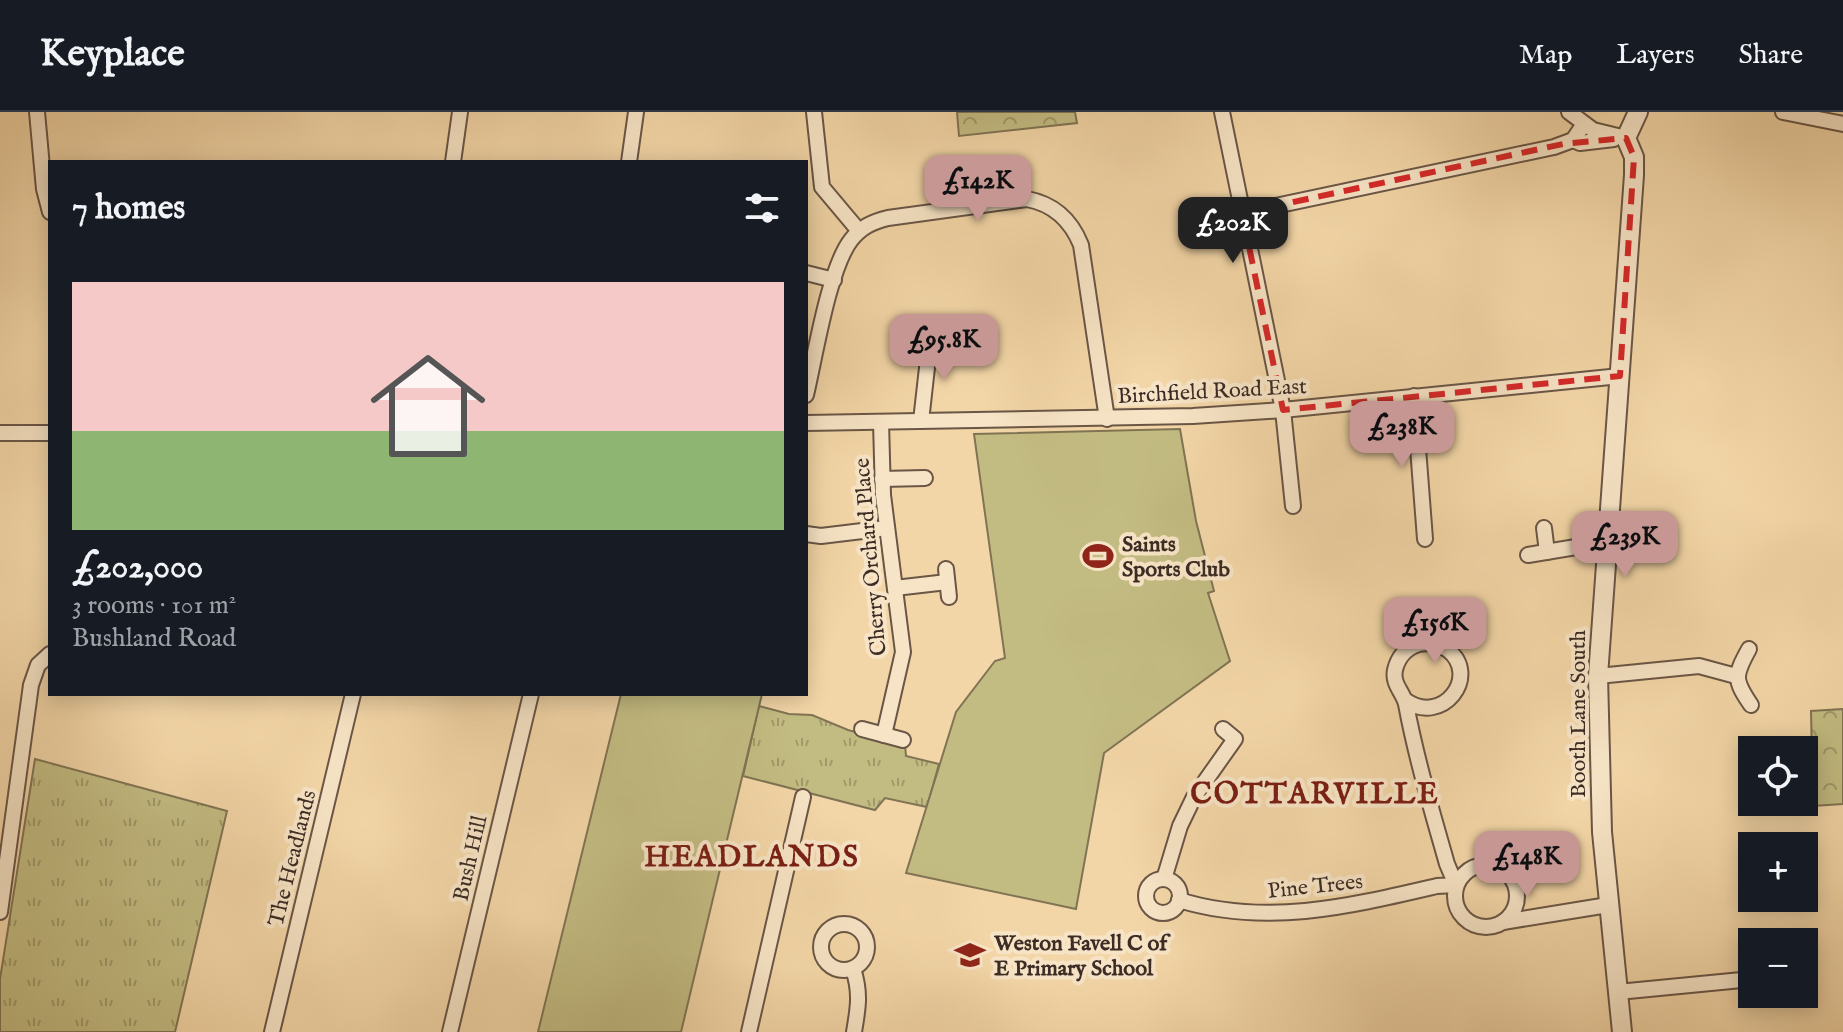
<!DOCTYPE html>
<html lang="en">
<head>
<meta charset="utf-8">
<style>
  body { margin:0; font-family:"IM FELL English",serif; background:#242831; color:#f1f3f6; height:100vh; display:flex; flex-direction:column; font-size:30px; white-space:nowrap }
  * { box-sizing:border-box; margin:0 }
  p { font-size:26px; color:#9ea1a6 }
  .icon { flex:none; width:44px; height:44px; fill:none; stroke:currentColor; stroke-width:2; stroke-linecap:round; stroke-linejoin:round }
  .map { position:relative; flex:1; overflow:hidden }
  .side { position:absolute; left:48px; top:48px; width:760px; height:536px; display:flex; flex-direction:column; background:#171b24; border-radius:0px; box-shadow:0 4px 20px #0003 }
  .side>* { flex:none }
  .buttons { position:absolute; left:1738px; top:624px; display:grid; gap:16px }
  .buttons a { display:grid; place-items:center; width:80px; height:80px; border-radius:0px; background:#171b24; box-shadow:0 4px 20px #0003; font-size:40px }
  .price { position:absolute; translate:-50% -68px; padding:0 18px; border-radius:16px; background:#c59692; color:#111; font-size:26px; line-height:52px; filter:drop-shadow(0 2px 4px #0008) }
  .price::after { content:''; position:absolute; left:50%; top:48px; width:24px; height:18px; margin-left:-12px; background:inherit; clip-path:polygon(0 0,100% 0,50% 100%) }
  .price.on { background:#222; color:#fff }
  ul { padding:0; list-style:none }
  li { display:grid; align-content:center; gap:16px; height:424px; padding:0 24px }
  li span { display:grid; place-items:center; height:248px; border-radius:0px; color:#555 }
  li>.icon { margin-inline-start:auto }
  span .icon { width:144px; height:144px; fill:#fffc; stroke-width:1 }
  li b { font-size:34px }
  h2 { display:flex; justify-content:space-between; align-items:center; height:96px; padding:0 24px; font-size:34px }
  header { display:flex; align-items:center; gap:48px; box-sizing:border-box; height:112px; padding:0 40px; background:#171b24; border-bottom:2px solid #363941 }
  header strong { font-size:38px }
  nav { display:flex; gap:44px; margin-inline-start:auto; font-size:28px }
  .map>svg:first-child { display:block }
  .grass { fill:url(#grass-tufts); stroke:#807454; stroke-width:2 }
  .forest { fill:url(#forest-crowns); stroke:#807454; stroke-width:2 }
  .garden { fill:#c3bc82; stroke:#807454; stroke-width:2 }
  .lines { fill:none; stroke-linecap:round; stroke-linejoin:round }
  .minor-casing { stroke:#6a5646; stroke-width:18 }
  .tertiary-casing { stroke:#6a5646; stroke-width:22 }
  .minor { stroke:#f7e4c6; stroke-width:14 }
  .tertiary { stroke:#f7e4c6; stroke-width:18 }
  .marked { fill:none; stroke:#d62828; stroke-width:6; stroke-dasharray:16 10; stroke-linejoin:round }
  .labels { text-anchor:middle; stroke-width:8; stroke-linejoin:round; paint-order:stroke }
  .street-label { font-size:22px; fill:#3c2c25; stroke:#f7e4c6 }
  .poi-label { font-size:22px; font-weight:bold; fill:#3c2c25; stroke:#f7e4c6; text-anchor:start }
  .district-label { font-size:30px; font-weight:bold; letter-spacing:2px; fill:#7a1f14; stroke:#f7e4c6 }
</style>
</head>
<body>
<header>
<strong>Keyplace</strong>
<nav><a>Map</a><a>Layers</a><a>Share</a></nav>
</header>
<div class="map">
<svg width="1843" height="920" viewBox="0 0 1843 920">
  <defs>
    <pattern id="grass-tufts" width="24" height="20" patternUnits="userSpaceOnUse" patternTransform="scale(2)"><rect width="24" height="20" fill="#c3bc82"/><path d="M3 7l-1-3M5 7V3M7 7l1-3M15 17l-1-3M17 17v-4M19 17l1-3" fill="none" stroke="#a0996a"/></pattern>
    <pattern id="forest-crowns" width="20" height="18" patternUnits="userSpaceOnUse" patternTransform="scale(2)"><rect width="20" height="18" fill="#c3bc82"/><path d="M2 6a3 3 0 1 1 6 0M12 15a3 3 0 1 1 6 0" fill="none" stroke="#a0996a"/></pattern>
  </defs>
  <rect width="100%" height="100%" fill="#f3d6a7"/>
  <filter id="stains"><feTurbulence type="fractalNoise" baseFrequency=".0025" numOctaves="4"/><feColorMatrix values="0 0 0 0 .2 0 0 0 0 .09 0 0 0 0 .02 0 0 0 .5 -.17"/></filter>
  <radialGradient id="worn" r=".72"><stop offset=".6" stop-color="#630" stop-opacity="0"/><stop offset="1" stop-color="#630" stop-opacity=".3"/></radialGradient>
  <g class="grass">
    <polygon points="759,594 789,602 812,603 848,618 905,633 906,644 939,652 927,695 885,686 875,698 743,664"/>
    <polygon points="35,647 227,699 175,920 0,920 0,867"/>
  </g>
  <g class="forest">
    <polygon points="957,0 1075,0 1077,11 959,24"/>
    <polygon points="1843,597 1843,692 1813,694 1811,599"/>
  </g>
  <g class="garden">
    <polygon points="1180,317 1196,409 1214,479 1208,481 1230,549 1104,641 1076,797 906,761 956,600 995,549 1005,546 974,322"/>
    <polygon points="621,582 762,582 681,920 538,920"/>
  </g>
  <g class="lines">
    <g class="minor-casing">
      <g id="minor">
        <polyline points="37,0 44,77 50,100"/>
        <polyline points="814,0 822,75 859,119"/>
        <polyline points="1222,0 1283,298 1293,394"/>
        <polyline points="1569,0 1593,18 1626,26"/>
        <polyline points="1783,0 1843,12"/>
        <polyline points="1573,28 1580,31 1614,27"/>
        <polyline points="453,50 460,0"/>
        <polyline points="629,50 636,0"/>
        <polyline points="1242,101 1554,35 1573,28 1584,12"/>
        <polyline points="806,161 834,168"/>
        <path d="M806,283C815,245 829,156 851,128C861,115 872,110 888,106L1027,87C1054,92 1071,108 1081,133L1107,307"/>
        <polyline points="1414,284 1425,427"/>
        <polyline points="921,309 931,220 935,214 942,212"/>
        <polyline points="881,310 883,383 903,540 884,623"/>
        <polyline points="806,311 1193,304 1283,298 1620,264"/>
        <polyline points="0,321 50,321"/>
        <polyline points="882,367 925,366"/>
        <polyline points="1544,416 1547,440"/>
        <polyline points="806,422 821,424 887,416"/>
        <polyline points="1528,443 1582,434 1607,433"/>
        <polyline points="946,457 949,485"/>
        <polyline points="895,476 947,470"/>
        <path d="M1749,537C1734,564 1734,568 1751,593"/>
        <polyline points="1598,564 1699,554 1736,564"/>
        <polyline points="862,617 903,628"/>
        <circle cx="1486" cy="784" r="31"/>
        <polyline points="1164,767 1180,714 1194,685 1235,627 1223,617"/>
        <circle cx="1163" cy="784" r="17"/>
        <path d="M1179,788C1266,815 1351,794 1437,774L1456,773L1447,752C1432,699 1416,646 1406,592C1403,580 1392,572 1395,558C1398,545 1406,536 1419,532C1428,530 1439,532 1448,538C1481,564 1442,615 1405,588"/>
        <polyline points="0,800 31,573 38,553 50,542"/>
        <polyline points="1503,810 1608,793"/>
        <circle cx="844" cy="835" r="23"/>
        <path d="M853,857C861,880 858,897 854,920"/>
        <polyline points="1618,880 1752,867"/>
        <polyline points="272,920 353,582"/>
        <polyline points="450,920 531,582"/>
        <polyline points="749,920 803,685"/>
      </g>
    </g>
    <g class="tertiary-casing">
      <polyline id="tertiary" points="1622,920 1602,720 1598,564 1634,63 1634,45 1626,26 1638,0"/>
    </g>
    <use href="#minor" class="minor"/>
    <use href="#tertiary" class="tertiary"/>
  </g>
  <path class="marked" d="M1626,26L1634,45L1620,264L1283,298L1242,101L1563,32Z"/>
  <defs>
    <g id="stadium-bare" transform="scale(2.4)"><path d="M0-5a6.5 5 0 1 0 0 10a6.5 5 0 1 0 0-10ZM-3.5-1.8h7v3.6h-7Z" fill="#8f2418" stroke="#f7e4c6" stroke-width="2.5" paint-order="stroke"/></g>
    <g id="school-bare" transform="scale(2.4)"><path d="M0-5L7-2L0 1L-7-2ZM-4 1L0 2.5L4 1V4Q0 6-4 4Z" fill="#8f2418" stroke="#f7e4c6" stroke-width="2.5" paint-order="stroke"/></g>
  </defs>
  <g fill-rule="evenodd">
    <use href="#stadium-bare" x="1098" y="444"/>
    <use href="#school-bare" x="970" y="843"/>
  </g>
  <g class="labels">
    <g class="street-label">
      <text transform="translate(1212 278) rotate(-3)" y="8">Birchfield Road East</text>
      <text transform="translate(869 445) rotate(-95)" y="8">Cherry Orchard Place</text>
      <text transform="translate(1577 602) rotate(-90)" y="8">Booth Lane South</text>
      <text transform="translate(291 746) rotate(-76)" y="8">The Headlands</text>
      <text transform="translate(469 746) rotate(-77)" y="8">Bush Hill</text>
      <text transform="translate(1315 773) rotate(-6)" y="8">Pine Trees</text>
    </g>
    <g class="poi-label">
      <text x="1122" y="439">Saints<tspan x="1122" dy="25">Sports Club</tspan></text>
      <text x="994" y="838">Weston Favell C of<tspan x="994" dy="25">E Primary School</tspan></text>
    </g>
    <g class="district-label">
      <text x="1315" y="691">COTTARVILLE</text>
      <text x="752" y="754">HEADLANDS</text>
    </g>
  </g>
  <rect width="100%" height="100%" filter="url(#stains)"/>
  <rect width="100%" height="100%" fill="url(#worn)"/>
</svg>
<div class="buttons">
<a><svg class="icon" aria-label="locate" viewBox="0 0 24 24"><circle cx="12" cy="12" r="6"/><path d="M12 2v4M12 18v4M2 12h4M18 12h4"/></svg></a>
<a>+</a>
<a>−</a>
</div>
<b class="price" style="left:978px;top:111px">£142K</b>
<b class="price on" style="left:1233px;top:153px">£202K</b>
<b class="price" style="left:944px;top:270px">£95.8K</b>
<b class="price" style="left:1402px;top:357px">£238K</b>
<b class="price" style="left:1625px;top:467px">£239K</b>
<b class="price" style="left:1435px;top:553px">£156K</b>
<b class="price" style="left:1527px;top:787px">£148K</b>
<section class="side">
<h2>7 homes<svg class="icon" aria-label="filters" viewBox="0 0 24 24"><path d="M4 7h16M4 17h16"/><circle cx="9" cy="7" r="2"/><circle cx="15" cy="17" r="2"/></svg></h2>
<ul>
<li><span style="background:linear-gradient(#f6c9c9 60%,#8fb573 0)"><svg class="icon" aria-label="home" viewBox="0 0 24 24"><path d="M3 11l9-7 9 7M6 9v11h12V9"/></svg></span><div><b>£202,000</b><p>3 rooms · 101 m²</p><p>Bushland Road</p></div></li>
</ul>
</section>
</div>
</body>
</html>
